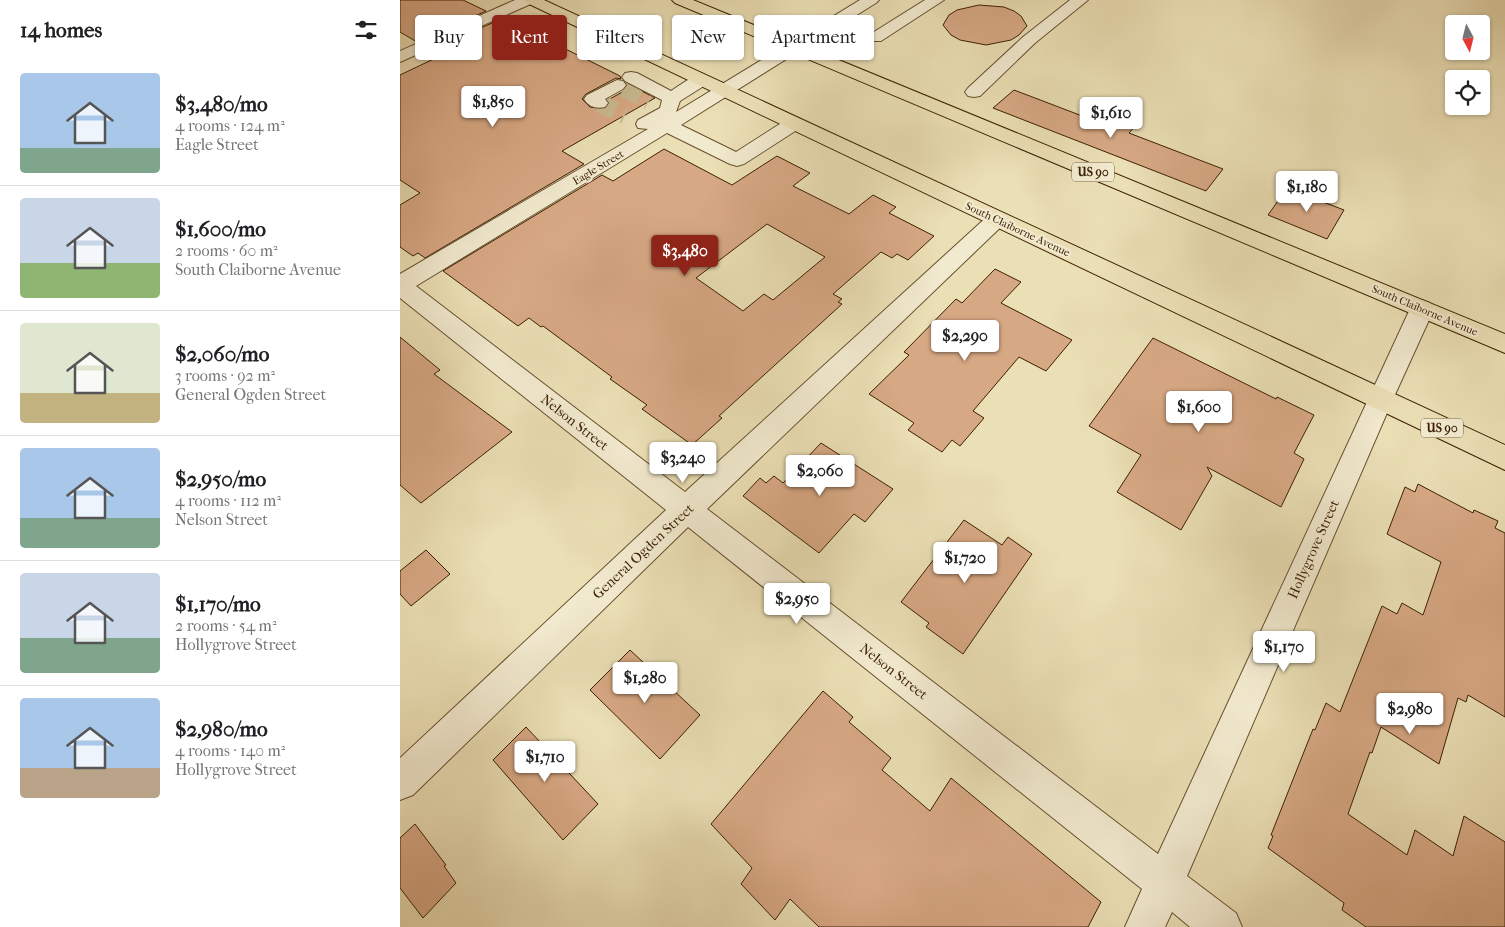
<!DOCTYPE html>
<html lang="en">
<head>
<meta charset="utf-8">
<style>
  body { margin:0; font-family:"IM FELL French Canon",serif; background:#f6f6f6; color:#202124; height:100vh; display:flex; flex-direction:column; font-size:19px; white-space:nowrap }
  * { box-sizing:border-box; margin:0 }
  p { font-size:16px; color:#757577 }
  .icon { flex:none; width:28px; height:28px; fill:none; stroke:currentColor; stroke-width:2; stroke-linecap:round; stroke-linejoin:round }
  .map { position:relative; flex:1; overflow:hidden }
  .side { display:flex; flex-direction:column; background:#fff; width:400px }
  .side>* { flex:none }
  .hud { position:absolute; left:15px; top:15px; width:475px; height:45px; display:flex; gap:10px }
  .needle { width:32px; rotate:173deg }
  .tools { position:absolute; left:1045px; top:15px; display:grid; gap:10px }
  .tools a { display:grid; place-items:center; width:45px; height:45px; border-radius:5px; background:#fff; box-shadow:0 1px 4px #0004; font-size:25px }
  .price { position:absolute; translate:-50% -42px; padding:0 11px; border-radius:5px; background:#fff; color:#222; font-size:16px; line-height:32px; filter:drop-shadow(0 1px 2px #0008) }
  .price::after { content:''; position:absolute; left:50%; top:30px; width:15px; height:11px; margin-left:-8px; background:inherit; clip-path:polygon(0 0,100% 0,50% 100%) }
  .price.current { background:#8f2418; color:#fff }
  ul { padding:0; list-style:none }
  li { display:flex; align-items:center; gap:15px; height:125px; padding:0 20px }
  li+li { border-top:1px solid #e0e0e0 }
  li span { display:grid; place-items:center; flex:none; width:140px; height:100px; border-radius:5px; color:#555 }
  li>.icon { margin-inline-start:auto }
  span .icon { width:60px; height:60px; fill:#fffc; stroke-width:1 }
  li b { font-size:21px }
  h2 { display:flex; justify-content:space-between; align-items:center; height:60px; padding:0 20px; font-size:21px }
  .tag { padding:0 18px; border-radius:5px; background:#fff; box-shadow:0 1px 4px #0004; font-size:18px; line-height:45px }
  .tag.current { background:#8f2418; color:#fff }
  main { display:flex; flex:1; min-height:0 }
  .map>svg:first-child { display:block }
  .building { fill:#d7a884; stroke:#3b2002; fill-rule:evenodd }
  .lines { fill:none; stroke-linecap:round; stroke-linejoin:round }
  .minor-tunnel { stroke:#c8b991; stroke-width:18; stroke-dasharray:18 9; stroke-linecap:butt }
  .minor-casing { stroke:#67502f; stroke-width:2 }
  .major-casing { stroke:#3b2002; stroke-width:2 }
  .minor { fill:#f2eacf; fill-rule:evenodd }
  .major { fill:#ebdfb5; fill-rule:evenodd }
  .labels { text-anchor:middle; stroke-width:4.5; stroke-linejoin:round; paint-order:stroke }
  .far-street-label { font-size:11px; fill:#3b2002; stroke:#f2eacf }
  .shield { fill:#f2eacf; stroke:#725d40; stroke-width:1 }
  .shield-label { font-size:12px; font-weight:bold; fill:#3b2002 }
  .street-label { font-size:14px; fill:#3b2002; stroke:#f2eacf }
</style>
</head>
<body>
<main>
<section class="side">
<h2>14 homes<svg class="icon" aria-label="filters" viewBox="0 0 24 24"><path d="M4 7h16M4 17h16"/><circle cx="9" cy="7" r="2"/><circle cx="15" cy="17" r="2"/></svg></h2>
<ul>
<li><span style="background:linear-gradient(#a9c7e8 75%,#7fa58c 0)"><svg class="icon" aria-label="home" viewBox="0 0 24 24"><path d="M3 11l9-7 9 7M6 9v11h12V9"/></svg></span><div><b>$3,480/mo</b><p>4 rooms · 124 m²</p><p>Eagle Street</p></div></li>
<li><span style="background:linear-gradient(#c9d6e8 65%,#8fb573 0)"><svg class="icon" aria-label="home" viewBox="0 0 24 24"><path d="M3 11l9-7 9 7M6 9v11h12V9"/></svg></span><div><b>$1,600/mo</b><p>2 rooms · 60 m²</p><p>South Claiborne Avenue</p></div></li>
<li><span style="background:linear-gradient(#dfe7d0 70%,#c2b280 0)"><svg class="icon" aria-label="home" viewBox="0 0 24 24"><path d="M3 11l9-7 9 7M6 9v11h12V9"/></svg></span><div><b>$2,060/mo</b><p>3 rooms · 92 m²</p><p>General Ogden Street</p></div></li>
<li><span style="background:linear-gradient(#a9c7e8 70%,#7fa58c 0)"><svg class="icon" aria-label="home" viewBox="0 0 24 24"><path d="M3 11l9-7 9 7M6 9v11h12V9"/></svg></span><div><b>$2,950/mo</b><p>4 rooms · 112 m²</p><p>Nelson Street</p></div></li>
<li><span style="background:linear-gradient(#c9d6e8 65%,#7fa58c 0)"><svg class="icon" aria-label="home" viewBox="0 0 24 24"><path d="M3 11l9-7 9 7M6 9v11h12V9"/></svg></span><div><b>$1,170/mo</b><p>2 rooms · 54 m²</p><p>Hollygrove Street</p></div></li>
<li><span style="background:linear-gradient(#a9c7e8 70%,#b9a48a 0)"><svg class="icon" aria-label="home" viewBox="0 0 24 24"><path d="M3 11l9-7 9 7M6 9v11h12V9"/></svg></span><div><b>$2,980/mo</b><p>4 rooms · 140 m²</p><p>Hollygrove Street</p></div></li>
</ul>
</section>
<div class="map">
<svg width="1105" height="927" viewBox="0 0 1105 927">
  <rect width="100%" height="100%" fill="#ebdfb5"/>
  <filter id="stains"><feTurbulence type="fractalNoise" baseFrequency=".004" numOctaves="4"/><feColorMatrix values="0 0 0 0 .2 0 0 0 0 .09 0 0 0 0 .02 0 0 0 .5 -.17"/></filter>
  <radialGradient id="worn" r=".72"><stop offset=".6" stop-color="#630" stop-opacity="0"/><stop offset="1" stop-color="#630" stop-opacity=".3"/></radialGradient>
  <g class="building">
    <polygon points="0,0 63,0 86,11 17,42 0,32"/>
    <polygon points="579,5 604,7 614,11 621,16 627,26 619,35 611,40 586,45 560,40 551,35 543,25 549,15 557,10"/>
    <polygon points="103,18 220,76 221,79 216,78 186,94 182,99 190,107 205,109 210,103 208,100 224,91 228,84 255,98 162,151 184,164 25,258 18,253 13,256 0,247 0,205 20,193 0,180 0,75 42,55 32,50"/>
    <polygon points="614,90 698,122 708,111 739,122 729,133 823,169 806,191 593,108"/>
    <path d="M264,149L332,185L377,156L410,173L393,186L449,214L473,195L496,207L489,213L534,236L508,260L497,254L492,258L481,252L433,294L442,299L438,302L442,304L319,416L322,418L292,445L242,409L247,405L210,379L212,377L143,326L141,327L129,318L118,326L43,271L202,175L213,181ZM367,224L425,257L373,300L364,294L343,311L296,278Z"/>
    <polygon points="887,188 944,210 927,239 868,215"/>
    <polygon points="595,269 621,282 601,303 672,340 646,371 619,357 573,411 584,418 560,446 552,440 542,452 508,430 514,423 469,394 509,355 504,352 556,299 562,303"/>
    <polygon points="0,337 40,370 34,374 112,432 21,503 0,485"/>
    <polygon points="753,338 876,399 877,397 914,415 894,453 904,459 881,507 807,467 812,476 781,530 717,492 741,455 689,426"/>
    <polygon points="421,443 493,489 465,522 454,514 419,553 343,496 360,478 366,483 374,476 383,483"/>
    <polygon points="1018,484 1073,513 1074,510 1098,521 1095,528 1105,533 1105,717 1068,695 1066,702 1058,698 1039,764 981,727 972,753 970,752 948,814 1007,855 1015,830 1053,856 1064,816 1105,842 1105,927 966,927 942,910 944,903 868,848 873,836 871,835 913,729 915,730 926,703 940,712 982,606 997,614 1002,603 1023,615 1041,562 987,534 1005,487 1015,492"/>
    <polygon points="564,520 602,545 608,537 632,554 563,654 526,627 529,623 501,602"/>
    <polygon points="26,550 50,574 11,606 0,594 0,571"/>
    <polygon points="230,650 300,715 260,759 190,690"/>
    <polygon points="423,691 453,717 449,722 491,758 482,770 530,811 551,778 701,902 688,927 419,927 390,899 375,920 341,884 352,868 311,824"/>
    <polygon points="126,727 198,804 163,840 93,760"/>
    <polygon points="15,824 46,865 44,866 56,883 23,918 0,888 0,838"/>
  </g>
  <g class="lines">
    <g class="minor-tunnel">
      <polyline points="224,88 249,101"/>
      <polyline points="199,103 225,115"/>
    </g>
    <g class="minor-casing">
      <g id="minor">
        <polygon points="115,0 136,0 133,3 0,62 0,51"/>
        <path d="M460,0H479L476,3L281,125L336,152L386,120L393,118L400,120L402,124L400,128L344,164L337,166L330,164L267,133L16,286L285,492L590,214L597,212L604,214L608,219L604,224L307,509L758,854L1010,309L1014,303L1022,300L1030,303L1034,309L993,399L787,876L836,913L842,927H790L772,912L765,927H725L742,889L288,527L13,795L0,800V758L266,510L0,298V274L248,129L238,128L236,124L238,120L260,108L262,100L225,81L222,77L225,73L231,72L237,73L271,91C282,84 294,73 307,76L310,80L307,84L280,101L276,112Z"/>
        <polygon points="525,0 544,0 481,41 469,41 467,38 469,35"/>
        <polygon points="670,0 688,0 635,43 580,96 574,97 568,96 565,92 568,88 623,37"/>
        <path d="M217,80L223,81L226,85L223,89L205,99L208,103L205,107C196,109 189,107 184,99L187,95Z"/>
      </g>
    </g>
    <g class="major-casing">
      <g id="major">
        <polygon points="124,0 144,0 1105,445 1105,470 127,3"/>
        <polygon points="272,0 293,0 1105,334 1105,353 275,3"/>
      </g>
    </g>
    <use href="#minor" class="minor"/>
    <use href="#major" class="major"/>
  </g>
  <g class="labels">
    <g class="far-street-label">
      <text transform="translate(198 167) rotate(-31)" y="4">Eagle Street</text>
      <text transform="translate(618 229) rotate(25)" y="4">South Claiborne Avenue</text>
      <text transform="translate(1025 310) rotate(23)" y="4">South Claiborne Avenue</text>
    </g>
    <g class="shield">
      <rect x="672" y="162.5" width="42" height="19" rx="4"/>
      <rect x="1021" y="418.5" width="42" height="19" rx="4"/>
    </g>
    <g class="shield-label">
      <text x="693" y="176">US 90</text>
      <text x="1042" y="432">US 90</text>
    </g>
    <g class="street-label">
      <text transform="translate(175 422) rotate(38)" y="5">Nelson Street</text>
      <text transform="translate(913 549) rotate(-66)" y="5">Hollygrove Street</text>
      <text transform="translate(243 551) rotate(-43)" y="5">General Ogden Street</text>
      <text transform="translate(494 671) rotate(38)" y="5">Nelson Street</text>
    </g>
  </g>
  <rect width="100%" height="100%" filter="url(#stains)"/>
  <rect width="100%" height="100%" fill="url(#worn)"/>
</svg>
<div class="tools">
<a><svg class="needle" viewBox="-14 -14 28 28"><path d="M0-13l5 13h-10z" fill="#e53935"/><path d="M0 13l5-13h-10z" fill="#757577"/></svg></a>
<a><svg class="icon" aria-label="locate" viewBox="0 0 24 24"><circle cx="12" cy="12" r="6"/><path d="M12 2v4M12 18v4M2 12h4M18 12h4"/></svg></a>
</div>
<b class="price" style="left:93px;top:128px">$1,850</b>
<b class="price" style="left:711px;top:139px">$1,610</b>
<b class="price" style="left:907px;top:213px">$1,180</b>
<b class="price current" style="left:285px;top:277px">$3,480</b>
<b class="price" style="left:565px;top:362px">$2,290</b>
<b class="price" style="left:799px;top:433px">$1,600</b>
<b class="price" style="left:283px;top:484px">$3,240</b>
<b class="price" style="left:420px;top:497px">$2,060</b>
<b class="price" style="left:565px;top:584px">$1,720</b>
<b class="price" style="left:397px;top:625px">$2,950</b>
<b class="price" style="left:884px;top:673px">$1,170</b>
<b class="price" style="left:245px;top:704px">$1,280</b>
<b class="price" style="left:1010px;top:735px">$2,980</b>
<b class="price" style="left:145px;top:783px">$1,710</b>
<div class="hud">
<a class="tag">Buy</a>
<a class="tag current">Rent</a>
<a class="tag">Filters</a>
<a class="tag">New</a>
<a class="tag">Apartment</a>
</div>
</div>
</main>
</body>
</html>
